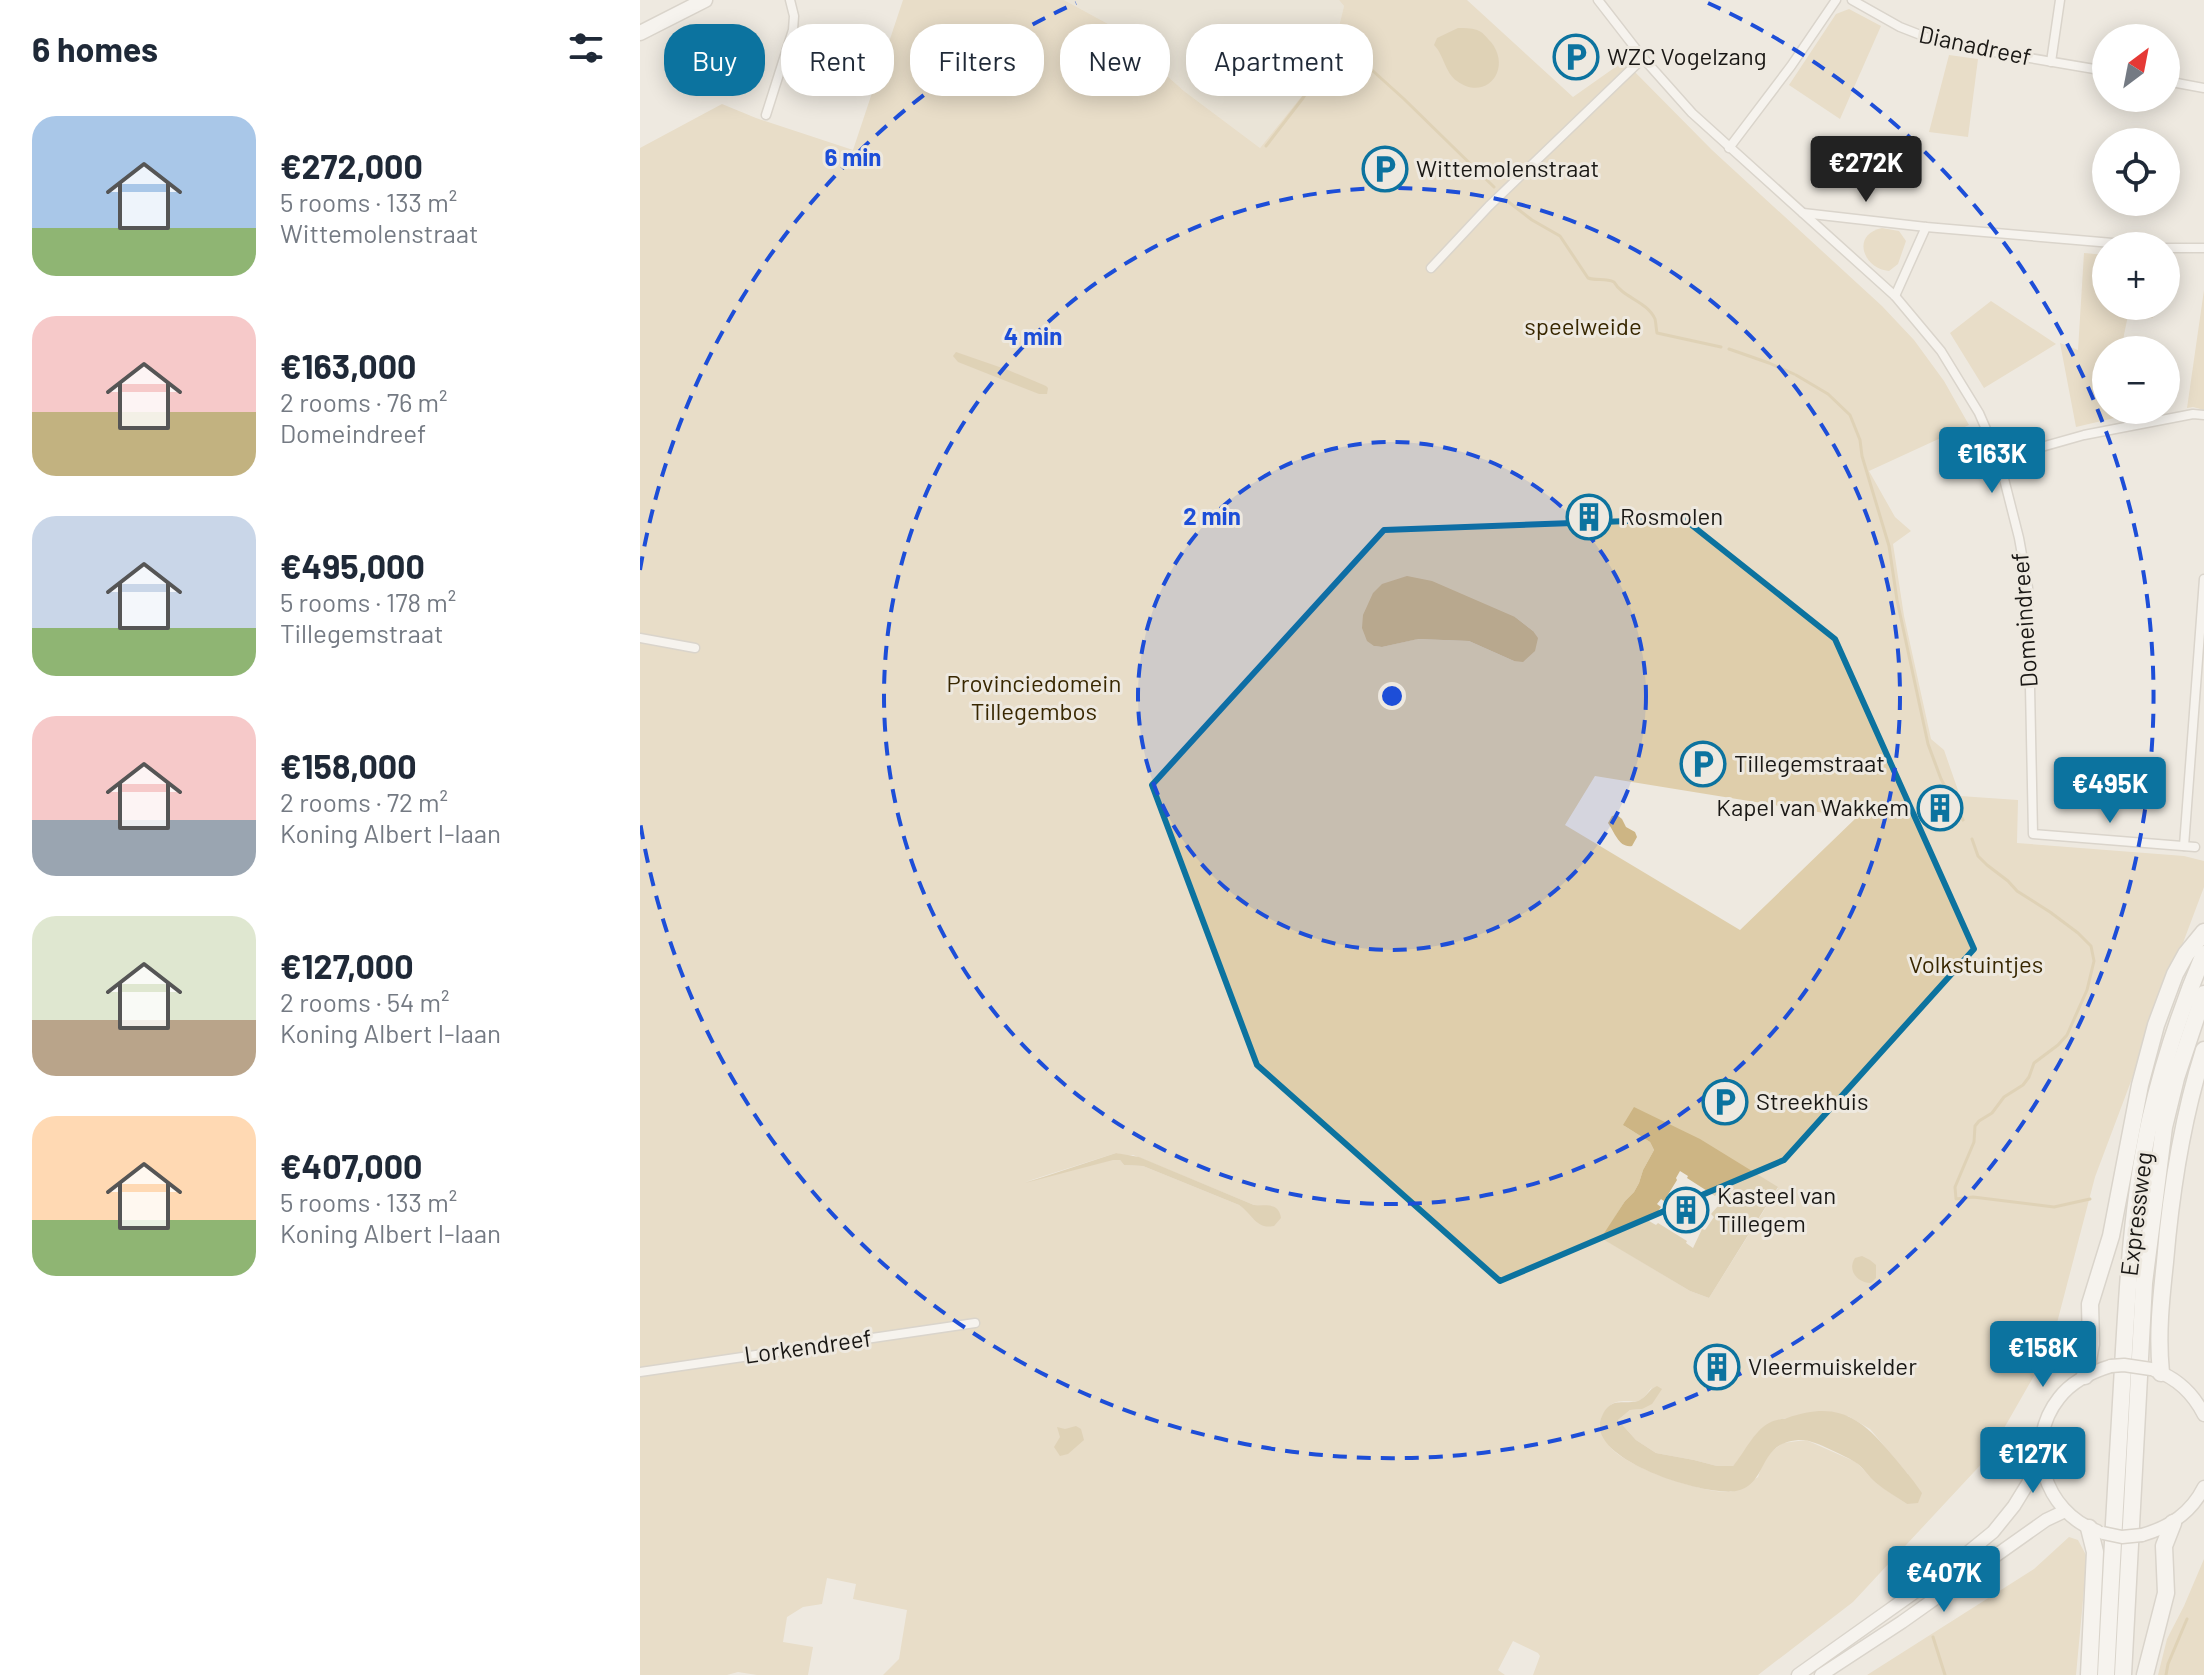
<!DOCTYPE html>
<html lang="en">
<head>
<meta charset="utf-8">
<style>
  body { margin:0; font-family:Barlow,sans-serif; background:#f6f6f7; color:#1f2937; height:100vh; display:flex; flex-direction:column; font-size:30px; white-space:nowrap }
  * { box-sizing:border-box; margin:0 }
  p { font-size:26px; color:#747a83 }
  .icon { flex:none; width:44px; height:44px; fill:none; stroke:currentColor; stroke-width:2; stroke-linecap:round; stroke-linejoin:round }
  .map { position:relative; flex:1; overflow:hidden }
  .panel { display:flex; flex-direction:column; background:#fff; width:640px }
  .panel>* { flex:none }
  .banner { position:absolute; left:24px; top:24px; width:760px; height:72px; display:flex; gap:16px }
  .needle { width:52px; rotate:32deg }
  .tools { position:absolute; left:1452px; top:24px; display:grid; gap:16px }
  .tools a { display:grid; place-items:center; width:88px; height:88px; border-radius:50%; background:#fff; box-shadow:0 4px 20px #0003; font-size:40px }
  .price { position:absolute; translate:-50% -68px; padding:0 18px; border-radius:8px; background:#0c739f; color:#fff; font-size:26px; line-height:52px; filter:drop-shadow(0 2px 4px #0008) }
  .price::after { content:''; position:absolute; left:50%; top:48px; width:24px; height:18px; margin-left:-12px; background:inherit; clip-path:polygon(0 0,100% 0,50% 100%) }
  .price.current { background:#222; color:#fff }
  ul { padding:0; list-style:none }
  li { display:flex; align-items:center; gap:24px; height:200px; padding:0 32px }
  li span { display:grid; place-items:center; flex:none; width:224px; height:160px; border-radius:24px; color:#555 }
  li>.icon { margin-inline-start:auto }
  span .icon { width:96px; height:96px; fill:#fffc; stroke-width:1 }
  li b { font-size:34px }
  h2 { display:flex; justify-content:space-between; align-items:center; height:96px; padding:0 32px; font-size:34px }
  .tag { padding:0 28px; border-radius:32px; background:#fff; box-shadow:0 4px 20px #0003; font-size:28px; line-height:72px }
  .tag.current { background:#0c739f; color:#fff }
  main { display:flex; flex:1; min-height:0 }
  .map>svg:first-child { display:block }
  .built { fill:#e5ddcd }
  .green { fill:#dfceab; fill-rule:evenodd }
  .water { fill:#cdb584; fill-rule:evenodd }
  .lines { fill:none; stroke-linecap:round; stroke-linejoin:round }
  .stream { stroke:#cdb584; stroke-width:3 }
  .street-casing { stroke:#c0bbb2; stroke-width:11 }
  .secondary-casing { stroke:#c0bbb2; stroke-width:15 }
  .primary-casing { stroke:#c0bbb2; stroke-width:17 }
  .highway-casing { stroke:#c0bbb2; stroke-width:19 }
  .street { stroke:#fff; stroke-width:8 }
  .secondary { stroke:#fff; stroke-width:12 }
  .primary { stroke:#fff; stroke-width:14 }
  .highway { stroke:#fff; stroke-width:16 }
  .secondary-bridge-casing { stroke:#c0bbb2; stroke-width:15; stroke-linecap:butt }
  .secondary-bridge { stroke:#fff; stroke-width:12 }
  .marked { fill:none; stroke:#0c739f; stroke-width:6; stroke-linejoin:round }
  .ring { fill:none; stroke:#1d4ed8; stroke-width:4; stroke-dasharray:14 10 }
  .labels { text-anchor:middle; stroke-width:6; stroke-linejoin:round; paint-order:stroke }
  .street-label { font-size:24px; fill:#1a1815; stroke:#eee9e0 }
  .poi-label { font-size:24px; fill:#1a1815; stroke:#eee9e0; text-anchor:start }
  .park-label { font-size:24px; fill:#382700; stroke:#eee9e0 }
  .centre { fill:#1d4ed8; stroke:#eee9e0; stroke-width:4 }
  .ring-label { font-size:24px; text-anchor:middle; font-weight:bold; fill:#1d4ed8; stroke:#eee9e0; stroke-width:6; stroke-linejoin:round; paint-order:stroke }
</style>
</head>
<body>
<main>
<section class="panel">
<h2>6 homes<svg class="icon" aria-label="filters" viewBox="0 0 24 24"><path d="M4 7h16M4 17h16"/><circle cx="9" cy="7" r="2"/><circle cx="15" cy="17" r="2"/></svg></h2>
<ul>
<li><span style="background:linear-gradient(#a9c7e8 70%,#8fb573 0)"><svg class="icon" aria-label="home" viewBox="0 0 24 24"><path d="M3 11l9-7 9 7M6 9v11h12V9"/></svg></span><div><b>€272,000</b><p>5 rooms · 133 m²</p><p>Wittemolenstraat</p></div></li>
<li><span style="background:linear-gradient(#f6c9c9 60%,#c2b280 0)"><svg class="icon" aria-label="home" viewBox="0 0 24 24"><path d="M3 11l9-7 9 7M6 9v11h12V9"/></svg></span><div><b>€163,000</b><p>2 rooms · 76 m²</p><p>Domeindreef</p></div></li>
<li><span style="background:linear-gradient(#c9d6e8 70%,#8fb573 0)"><svg class="icon" aria-label="home" viewBox="0 0 24 24"><path d="M3 11l9-7 9 7M6 9v11h12V9"/></svg></span><div><b>€495,000</b><p>5 rooms · 178 m²</p><p>Tillegemstraat</p></div></li>
<li><span style="background:linear-gradient(#f6c9c9 65%,#9aa5b1 0)"><svg class="icon" aria-label="home" viewBox="0 0 24 24"><path d="M3 11l9-7 9 7M6 9v11h12V9"/></svg></span><div><b>€158,000</b><p>2 rooms · 72 m²</p><p>Koning Albert I-laan</p></div></li>
<li><span style="background:linear-gradient(#dfe7d0 65%,#b9a48a 0)"><svg class="icon" aria-label="home" viewBox="0 0 24 24"><path d="M3 11l9-7 9 7M6 9v11h12V9"/></svg></span><div><b>€127,000</b><p>2 rooms · 54 m²</p><p>Koning Albert I-laan</p></div></li>
<li><span style="background:linear-gradient(#ffd9b3 65%,#8fb573 0)"><svg class="icon" aria-label="home" viewBox="0 0 24 24"><path d="M3 11l9-7 9 7M6 9v11h12V9"/></svg></span><div><b>€407,000</b><p>5 rooms · 133 m²</p><p>Koning Albert I-laan</p></div></li>
</ul>
</section>
<div class="map">
<svg width="1564" height="1675" viewBox="0 0 1564 1675">
  <rect width="100%" height="100%" fill="#eee9e0"/>
  <polygon class="built" points="424,0 699,0 704,6 694,47 661,97 620,148 544,91 470,25"/>
  <g class="green">
    <path d="M263,0H424L470,25L544,91L620,148L661,97L694,47L704,6L699,0H827L933,97L984,61L1072,150L1242,306L1274,340L1304,381L1329,425L1229,471L1255,517L1271,531L1253,544L1264,616L1291,739L1304,750L1320,796L1378,800L1377,843L1544,856L1564,861V887L1455,1177L1411,1346L1347,1458L1213,1602L1118,1675H893L900,1656L898,1653L873,1641L858,1670L865,1675H243L259,1659L267,1610L213,1599L216,1584L187,1578L182,1604L163,1607L147,1617L143,1642L173,1647L168,1675H117L98,1672L87,1675H0V148L82,104L116,118L213,150ZM875,617L893,631L874,661L829,641L777,639L742,647L734,646ZM955,776L1215,818H1216L1100,930L925,825ZM983,1125L1138,1188L1069,1298L1050,1291L962,1238L985,1201L994,1192L999,1183L1003,1170L1014,1150L1010,1142ZM476,1153L487,1156L493,1155L614,1205L623,1206L614,1219L609,1211L599,1205L503,1166L484,1165L480,1160L473,1159L385,1182ZM1012,1387L1002,1409L990,1410L978,1420L996,1440L1016,1453L1054,1460L1077,1466H1093L1130,1423L1145,1418L1208,1416L1230,1429L1268,1474L1267,1504L1236,1483L1216,1462L1166,1440L1143,1443L1129,1453L1122,1465L1118,1477C1110,1482 1099,1491 1090,1492C1063,1493 991,1469 972,1449C966,1443 963,1434 959,1427C962,1413 968,1401 984,1401C990,1401 993,1402 998,1401C1004,1399 1008,1392 1012,1387Z"/>
    <polygon points="1209,9 1241,26 1200,119 1149,85 1196,14"/>
    <polygon points="1309,55 1338,59 1328,137 1289,132"/>
    <path d="M1242,228L1259,231L1266,241L1258,264L1249,271C1224,269 1210,235 1242,228Z"/>
    <polygon points="1444,253 1466,255 1466,306 1514,306 1513,318 1488,315 1481,350 1466,350 1466,410 1486,410 1487,415 1436,427 1420,343 1438,350"/>
    <polygon points="1564,290 1564,410 1553,407 1547,408"/>
    <polygon points="1351,301 1416,344 1344,388 1310,333"/>
    <polygon points="1429,1537 1438,1540 1447,1557 1436,1675 1227,1675 1394,1569"/>
    <polygon points="1564,1559 1564,1675 1518,1675 1527,1639 1544,1606"/>
  </g>
  <g class="water">
    <path d="M818,28C824,28 831,28 837,30C843,32 846,37 851,42C873,70 845,102 817,81C805,73 804,55 794,45L797,38Z"/>
    <polygon points="316,352 368,370 406,386 408,388 407,394 399,394 318,362 313,356"/>
    <polygon points="767,576 792,581 875,617 893,631 898,638 895,651 883,662 874,661 829,641 778,639 742,647 734,646 727,641 722,628 723,615 733,593 742,584"/>
    <path d="M977,815L982,819L986,827L995,832L997,837L992,846C979,848 975,833 968,823L972,816Z"/>
    <path d="M994,1107L1060,1139L1138,1187L1069,1298L1050,1291L961,1238L985,1201L994,1192L999,1183L1003,1170L1014,1150L1010,1142L983,1125ZM1040,1171L1048,1176L1047,1178L1075,1196L1077,1194L1084,1199L1071,1214L1074,1217L1065,1230L1062,1229L1053,1248L1046,1243L1047,1241L1018,1223L1016,1225L1009,1221L1014,1213L1016,1214L1021,1207L1017,1204L1021,1199L1024,1201L1037,1180L1036,1178Z"/>
    <path d="M476,1153L499,1157L614,1205C626,1206 639,1202 641,1218L634,1226C616,1230 612,1213 599,1205L503,1166L484,1165L480,1160H473L385,1183Z"/>
    <path d="M1222,1256L1230,1260L1236,1265V1278L1231,1283C1217,1283 1207,1270 1215,1258Z"/>
    <path d="M1017,1386L1022,1389L1012,1404L1002,1409L990,1410L978,1420L996,1440L1016,1453L1054,1460L1077,1466H1093C1105,1452 1113,1432 1129,1423C1134,1420 1142,1419 1147,1418C1193,1402 1217,1414 1247,1449C1259,1463 1271,1477 1282,1493L1278,1503L1267,1504C1257,1497 1246,1491 1236,1483C1229,1477 1223,1467 1215,1462C1205,1456 1175,1441 1164,1440C1115,1439 1131,1484 1096,1491C1067,1497 941,1459 962,1416C971,1396 983,1405 998,1401C1006,1398 1009,1389 1017,1386Z"/>
    <polygon points="436,1426 441,1429 444,1440 428,1454 420,1456 414,1447 420,1437 417,1427 425,1429"/>
  </g>
  <g class="lines">
    <g class="stream">
      <polyline points="626,146 663,98 675,79 693,39 723,62 764,99 854,187"/>
      <path d="M866,200L892,220L920,236L948,278C957,281 965,278 974,282C983,298 1007,301 1015,319C1016,323 1016,328 1017,333L1081,347"/>
      <polyline points="1089,349 1129,363 1154,374"/>
      <polyline points="1156,375 1188,394 1210,415 1220,440 1222,456 1249,546 1257,600 1288,744 1301,779 1323,820"/>
      <polyline points="1332,839 1338,856 1347,865 1368,881 1377,891 1410,912 1438,933 1451,946 1454,961 1447,990 1427,1035 1418,1045 1394,1063 1389,1077 1383,1085 1364,1097 1352,1113 1339,1121 1335,1126 1334,1142 1315,1187 1316,1199 1333,1197 1414,1207 1450,1199"/>
      <polyline points="1293,1637 1305,1675"/>
      <polyline points="1526,1675 1528,1664 1547,1619"/>
    </g>
    <g class="street-casing">
      <g id="street">
        <polyline points="958,0 1003,58 1052,113 1255,296 1301,351 1339,413 1359,459 1379,538 1388,588 1393,834 1555,847"/>
        <polyline points="1212,0 1260,27 1301,43 1466,71"/>
        <polyline points="1411,62 1420,0"/>
        <polyline points="1526,81 1564,88"/>
        <polyline points="126,115 153,30 154,16 150,0"/>
        <polyline points="1089,148 1151,66 1196,0"/>
        <polyline points="1163,213 1286,227 1507,246"/>
        <polyline points="1526,248 1564,248"/>
        <polyline points="791,268 849,206 1003,58"/>
        <polyline points="1255,296 1286,227"/>
        <polyline points="1359,459 1444,435 1553,414 1564,415"/>
        <polyline points="0,638 55,648"/>
        <polyline points="1544,846 1564,579"/>
        <polyline points="0,1372 335,1323"/>
      </g>
    </g>
    <g class="secondary-casing">
      <g id="secondary">
        <path d="M1514,1370C1537,1378 1553,1393 1564,1415"/>
        <path d="M1457,1531C1404,1512 1383,1443 1419,1398C1432,1381 1451,1372 1471,1366"/>
        <path d="M1502,1535C1530,1527 1551,1513 1564,1487"/>
        <polyline points="1158,1675 1310,1567 1353,1532 1374,1506 1401,1462"/>
        <polyline points="1181,1675 1262,1622 1406,1520 1425,1511"/>
      </g>
    </g>
    <g class="primary-casing">
      <polyline id="primary" points="0,33 65,0"/>
    </g>
    <g class="highway-casing">
      <g id="highway">
        <path d="M1521,1373C1517,1335 1521,1299 1525,1262C1531,1190 1542,1119 1564,1050"/>
        <polyline points="1445,1376 1451,1344 1450,1304 1471,1236 1500,1085 1516,1025 1535,974 1546,954 1564,932"/>
        <polyline points="1449,1675 1455,1552 1449,1528"/>
        <path d="M1466,1675C1471,1578 1476,1482 1482,1385C1487,1297 1491,1207 1510,1120C1523,1063 1541,1008 1564,954"/>
        <polyline points="1483,1675 1504,1283 1524,1127 1536,1078 1564,994"/>
        <polyline points="1505,1675 1526,1593 1524,1546 1533,1523"/>
      </g>
    </g>
    <use href="#street" class="street"/>
    <use href="#secondary" class="secondary"/>
    <use href="#primary" class="primary"/>
    <use href="#highway" class="highway"/>
    <g class="secondary-bridge-casing">
      <g id="secondary-bridge">
        <polyline points="1471,1366 1484,1365 1511,1369"/>
        <polyline points="1463,1533 1482,1537 1502,1535"/>
      </g>
    </g>
    <use href="#secondary-bridge" class="secondary-bridge"/>
  </g>
  <path d="M0 0H1564V1675H0ZM1044,519L1195,639L1334,949L1144,1160L860,1281L617,1065L512,785L744,530Z" fill="#eee9e0" fill-opacity=".55" fill-rule="evenodd"/>
  <path class="marked" d="M1044,519L1195,639L1334,949L1144,1160L860,1281L617,1065L512,785L744,530Z"/>
  <circle cx="752" cy="696" r="254" fill="#1d4ed8" fill-opacity=".12"/>
  <g class="ring">
    <circle cx="752" cy="696" r="254"/>
    <circle cx="752" cy="696" r="508"/>
    <path d="M0 570A762 762 0 0 1 436 3M1068 3A762 762 0 1 1 0 822"/>
  </g>
  <defs>
    <g id="parking-ring" transform="scale(2.3)"><circle r="9.5" fill="#eee9e0" stroke="#0c739f" stroke-width="1.5"/><path d="M-3.5-5.5H1a3.5 3.5 0 0 1 0 7H-1V5.5H-3.5ZM-1-3.4V-.6H.8a1.4 1.4 0 0 0 0-2.8Z" fill="#0c739f"/></g>
    <g id="building-ring" transform="scale(2.3)"><circle r="9.5" fill="#eee9e0" stroke="#0c739f" stroke-width="1.5"/><path d="M-4-6H4V6H1V3H-1V6H-4ZM-2.5-4.3h1.7v1.8h-1.7ZM.8-4.3h1.7v1.8H.8ZM-2.5-1h1.7V.8h-1.7ZM.8-1h1.7V.8H.8Z" fill="#0c739f"/></g>
  </defs>
  <g fill-rule="evenodd">
    <use href="#parking-ring" x="936" y="57"/>
    <use href="#parking-ring" x="745" y="169"/>
    <use href="#building-ring" x="949" y="517"/>
    <use href="#parking-ring" x="1063" y="764"/>
    <use href="#building-ring" x="1300" y="808"/>
    <use href="#parking-ring" x="1085" y="1102"/>
    <use href="#building-ring" x="1046" y="1210"/>
    <use href="#building-ring" x="1077" y="1367"/>
  </g>
  <g class="labels">
    <g class="street-label">
      <text transform="translate(1335 46) rotate(12)" y="8">Dianadreef</text>
      <text transform="translate(1385 620) rotate(-94)" y="8">Domeindreef</text>
      <text transform="translate(1497 1214) rotate(-83)" y="8">Expressweg</text>
      <text transform="translate(168 1347) rotate(-8)" y="8">Lorkendreef</text>
    </g>
    <g class="poi-label">
      <text x="967" y="65">WZC Vogelzang</text>
      <text x="776" y="177">Wittemolenstraat</text>
      <text x="980" y="525">Rosmolen</text>
      <text x="1094" y="772">Tillegemstraat</text>
      <text x="1269" y="816" text-anchor="end">Kapel van Wakkem</text>
      <text x="1116" y="1110">Streekhuis</text>
      <text x="1077" y="1204">Kasteel van<tspan x="1077" dy="28">Tillegem</tspan></text>
      <text x="1108" y="1375">Vleermuiskelder</text>
    </g>
    <g class="park-label">
      <text x="943" y="335">speelweide</text>
      <text x="394" y="692">Provinciedomein<tspan x="394" dy="28">Tillegembos</tspan></text>
      <text x="1336" y="973">Volkstuintjes</text>
    </g>
  </g>
  <circle cx="752" cy="696" r="12" class="centre"/>
  <g class="ring-label">
    <text x="213" y="166">6 min</text>
    <text x="393" y="345">4 min</text>
    <text x="572" y="525">2 min</text>
  </g>
</svg>
<div class="tools">
<a><svg class="needle" viewBox="-14 -14 28 28"><path d="M0-13l5 13h-10z" fill="#e53935"/><path d="M0 13l5-13h-10z" fill="#747a83"/></svg></a>
<a><svg class="icon" aria-label="locate" viewBox="0 0 24 24"><circle cx="12" cy="12" r="6"/><path d="M12 2v4M12 18v4M2 12h4M18 12h4"/></svg></a>
<a>+</a>
<a>−</a>
</div>
<b class="price current" style="left:1226px;top:204px">€272K</b>
<b class="price" style="left:1352px;top:495px">€163K</b>
<b class="price" style="left:1470px;top:825px">€495K</b>
<b class="price" style="left:1403px;top:1389px">€158K</b>
<b class="price" style="left:1393px;top:1495px">€127K</b>
<b class="price" style="left:1304px;top:1614px">€407K</b>
<div class="banner">
<a class="tag current">Buy</a>
<a class="tag">Rent</a>
<a class="tag">Filters</a>
<a class="tag">New</a>
<a class="tag">Apartment</a>
</div>
</div>
</main>
</body>
</html>
